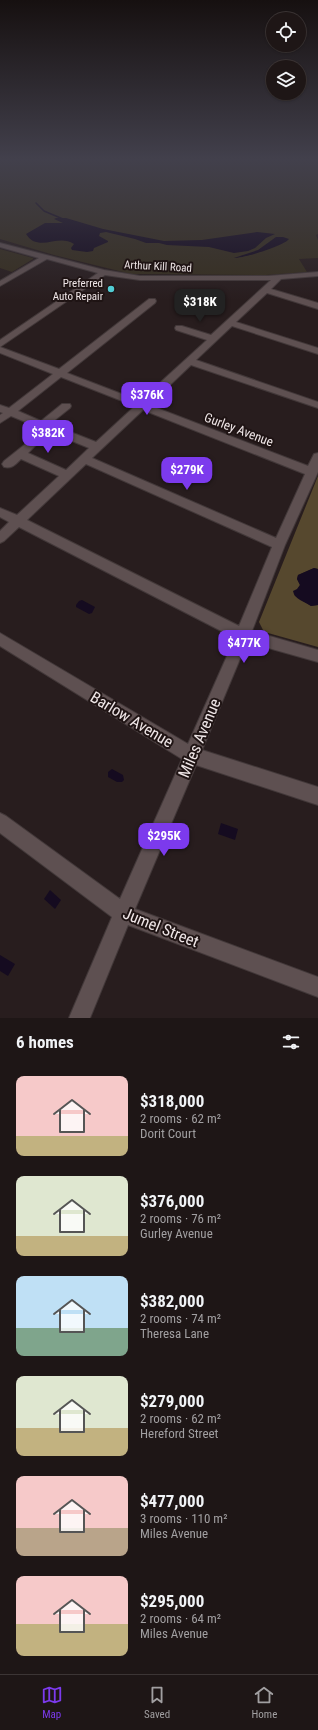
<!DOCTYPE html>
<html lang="en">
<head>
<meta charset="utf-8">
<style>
  body { margin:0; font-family:"Roboto Condensed",sans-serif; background:#2b2323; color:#f1f3f6; height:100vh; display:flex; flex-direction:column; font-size:15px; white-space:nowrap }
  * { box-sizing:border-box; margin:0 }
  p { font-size:13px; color:#a19fa1 }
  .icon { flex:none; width:22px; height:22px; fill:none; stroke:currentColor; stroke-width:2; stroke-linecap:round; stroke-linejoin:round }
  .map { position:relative; height:1018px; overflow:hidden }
  .details { display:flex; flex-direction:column; background:#1e1616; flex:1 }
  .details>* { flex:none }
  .tools { position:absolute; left:266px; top:12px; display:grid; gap:8px }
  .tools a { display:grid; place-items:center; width:40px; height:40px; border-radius:50%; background:#1e1616; box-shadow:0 1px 3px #0004,0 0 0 1px #3c3535; font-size:20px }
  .price { position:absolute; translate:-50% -34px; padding:0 9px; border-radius:8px; background:#7c3aed; color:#fff; font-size:13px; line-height:26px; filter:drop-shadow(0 1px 2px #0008) }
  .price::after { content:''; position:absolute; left:50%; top:24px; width:12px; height:9px; margin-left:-6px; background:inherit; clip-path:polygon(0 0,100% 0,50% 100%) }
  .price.active { background:#222; color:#fff }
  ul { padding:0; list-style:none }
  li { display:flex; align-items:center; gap:12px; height:100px; padding:0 16px }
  li span { display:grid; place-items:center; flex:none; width:112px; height:80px; border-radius:8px; color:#555 }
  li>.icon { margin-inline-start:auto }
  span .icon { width:48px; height:48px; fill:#fffc; stroke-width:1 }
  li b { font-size:17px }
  h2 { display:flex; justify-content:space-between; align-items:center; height:48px; padding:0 16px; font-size:17px }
  .tab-bar { display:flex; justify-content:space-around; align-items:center; height:56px; border-top:1px solid #3c3535; background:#1e1616; font-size:11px; color:#a19fa1 }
  .tab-bar a { display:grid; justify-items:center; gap:2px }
  .tab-bar .active { color:#7c3aed }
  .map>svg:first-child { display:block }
  .green { fill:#362e1f }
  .forest { fill:#56482e }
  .water { fill:#150b20 }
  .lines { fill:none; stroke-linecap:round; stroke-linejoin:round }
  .stream { stroke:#150b20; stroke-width:1.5 }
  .minor-casing { stroke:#423839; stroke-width:2 }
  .minor { fill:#5e5051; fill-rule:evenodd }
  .poi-dot { fill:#51ccd4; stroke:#1f1414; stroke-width:1.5 }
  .labels { text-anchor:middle; stroke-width:4; stroke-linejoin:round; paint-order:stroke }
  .far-street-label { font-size:11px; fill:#efe6e7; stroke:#1f1414 }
  .far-poi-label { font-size:11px; fill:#efe6e7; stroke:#1f1414; text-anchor:end }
  .street-label { font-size:13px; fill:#efe6e7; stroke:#1f1414 }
  .near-street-label { font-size:16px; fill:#efe6e7; stroke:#1f1414 }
</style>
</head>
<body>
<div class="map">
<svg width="318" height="1018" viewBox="0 0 318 1018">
  <rect width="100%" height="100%" fill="#281d1e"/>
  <g class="green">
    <polygon points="0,158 318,158 318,234 316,235 318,240 318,258 299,259 307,272 266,275 131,274 54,255 0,239"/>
    <polygon points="0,249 33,258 33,259 12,272 0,268"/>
  </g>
  <polygon class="forest" points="318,476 318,569 314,568 298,575 297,579 300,585 294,595 311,606 318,605 318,647 268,633 263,630 259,622"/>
  <g class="water">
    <path d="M56,218H66L103,229L164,241L202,240L257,232L275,234L266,238L255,248L248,251L234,253L209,247L167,245L159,243H146L135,239L106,232L100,233L99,236L108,241V242L94,248L93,251L87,252L72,250L71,248L74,244C60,235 47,247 33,241C30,239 28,237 26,234L45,223H63L54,219Z"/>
    <path d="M276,237H283L289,239C284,246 244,258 234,258L258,250Z"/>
    <path d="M314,568L318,569V605L311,606C305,602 294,599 293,591L297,589L300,585L297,579L298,575Z"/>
    <polygon points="82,600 95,607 92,613 89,614 76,607 76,605 79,601"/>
    <polygon points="112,769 123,775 124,780 122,782 117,782 108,777 108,772"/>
    <polygon points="221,823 238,829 235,840 218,834"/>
    <polygon points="50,890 61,900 55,909 44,899"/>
    <polygon points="0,955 15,964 8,976 0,971"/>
  </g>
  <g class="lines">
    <polyline class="stream" points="36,203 44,211 63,219"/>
    <g class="minor-casing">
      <path id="minor" d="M0,243L104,270L140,276H268L318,272V276L281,279L271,289L318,303V309L267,293L236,322L318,348V354L232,326L196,360L318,402V408L191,365L149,405L308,466L314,454L318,453V472L285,545L252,631L318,650V662L247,642L202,750L318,787V805L196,765L135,909L318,977V997L128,925L90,1018H69L112,917L0,833V813L6,816L120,899L182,759L0,646V633L188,744L235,638L19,527L4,541L0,543V531L9,522L0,517V508L17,515L59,476L21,459C16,464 12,469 4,467L2,464L4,461L28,442H36L37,444L28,453L66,470L89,448L11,416L0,423V415L3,413L0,412V405L9,408L53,374L0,353V347L59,369L149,299H155L156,301L155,303L67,373L140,401L207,340L176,330L175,328L176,326H182L211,335L271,280H140L105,275L0,347V340L98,273L47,259L0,286V281L39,258L0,247ZM61,377L135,406L96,442L50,424L70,408L71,406L70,404H62L41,421L18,411ZM143,410L305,474L276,538L92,458ZM86,464L272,547L239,626L27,520Z"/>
    </g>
    <use href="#minor" class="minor"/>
  </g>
  <linearGradient id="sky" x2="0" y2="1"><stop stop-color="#161010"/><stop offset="0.53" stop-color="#42404c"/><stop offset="1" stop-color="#42404c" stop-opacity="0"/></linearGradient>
  <rect width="318" height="300" fill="url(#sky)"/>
  <circle class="poi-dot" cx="111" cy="289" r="4"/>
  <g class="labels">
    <g class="far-street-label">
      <text transform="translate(158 266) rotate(3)" y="4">Arthur Kill Road</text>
    </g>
    <g class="far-poi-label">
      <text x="103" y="287">Preferred<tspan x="103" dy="13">Auto Repair</tspan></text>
    </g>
    <g class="street-label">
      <text transform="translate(239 429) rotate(21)" y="5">Gurley Avenue</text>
    </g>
    <g class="near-street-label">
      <text transform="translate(132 719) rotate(31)" y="6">Barlow Avenue</text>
      <text transform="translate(199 738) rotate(-67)" y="6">Miles Avenue</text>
      <text transform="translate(161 927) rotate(22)" y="6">Jumel Street</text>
    </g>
  </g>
</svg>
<div class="tools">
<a><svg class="icon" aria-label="locate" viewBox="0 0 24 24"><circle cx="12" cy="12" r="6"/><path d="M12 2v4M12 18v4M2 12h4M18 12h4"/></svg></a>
<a><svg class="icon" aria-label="layers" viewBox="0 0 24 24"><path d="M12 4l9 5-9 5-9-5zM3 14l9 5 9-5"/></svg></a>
</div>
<b class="price active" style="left:200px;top:323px">$318K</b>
<b class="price" style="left:147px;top:416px">$376K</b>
<b class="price" style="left:48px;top:454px">$382K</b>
<b class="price" style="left:187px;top:491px">$279K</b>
<b class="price" style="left:244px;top:664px">$477K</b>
<b class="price" style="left:164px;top:857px">$295K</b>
</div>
<section class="details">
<h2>6 homes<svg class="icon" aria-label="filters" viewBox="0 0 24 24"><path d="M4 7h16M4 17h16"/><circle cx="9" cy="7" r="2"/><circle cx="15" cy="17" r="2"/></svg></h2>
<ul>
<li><span style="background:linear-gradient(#f6c9c9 75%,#c2b280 0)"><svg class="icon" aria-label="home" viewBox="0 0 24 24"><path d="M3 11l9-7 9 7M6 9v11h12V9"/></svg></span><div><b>$318,000</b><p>2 rooms · 62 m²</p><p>Dorit Court</p></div></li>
<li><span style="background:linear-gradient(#dfe7d0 75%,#c2b280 0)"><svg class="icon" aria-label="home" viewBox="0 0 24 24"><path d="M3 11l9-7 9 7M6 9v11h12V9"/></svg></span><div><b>$376,000</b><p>2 rooms · 76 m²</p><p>Gurley Avenue</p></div></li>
<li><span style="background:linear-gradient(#bfe0f5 65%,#7fa58c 0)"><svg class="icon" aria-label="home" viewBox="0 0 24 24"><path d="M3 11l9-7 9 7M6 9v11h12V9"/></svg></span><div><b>$382,000</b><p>2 rooms · 74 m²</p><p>Theresa Lane</p></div></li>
<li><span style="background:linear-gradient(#dfe7d0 65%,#c2b280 0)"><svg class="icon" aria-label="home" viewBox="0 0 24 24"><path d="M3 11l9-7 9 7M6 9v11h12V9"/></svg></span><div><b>$279,000</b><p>2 rooms · 62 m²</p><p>Hereford Street</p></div></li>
<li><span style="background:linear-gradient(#f6c9c9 65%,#b9a48a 0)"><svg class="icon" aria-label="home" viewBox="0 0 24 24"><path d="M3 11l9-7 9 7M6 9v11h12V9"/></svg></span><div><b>$477,000</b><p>3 rooms · 110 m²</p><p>Miles Avenue</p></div></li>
<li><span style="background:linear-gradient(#f6c9c9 60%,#c2b280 0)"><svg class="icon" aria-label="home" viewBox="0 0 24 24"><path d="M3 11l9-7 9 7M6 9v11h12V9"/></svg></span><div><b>$295,000</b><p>2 rooms · 64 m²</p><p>Miles Avenue</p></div></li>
</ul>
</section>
<nav class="tab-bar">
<a class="active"><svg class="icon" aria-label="map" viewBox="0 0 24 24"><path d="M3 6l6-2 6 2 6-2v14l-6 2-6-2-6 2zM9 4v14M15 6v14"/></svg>Map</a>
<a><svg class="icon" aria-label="saved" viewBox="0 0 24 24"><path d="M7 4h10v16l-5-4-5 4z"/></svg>Saved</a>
<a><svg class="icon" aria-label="home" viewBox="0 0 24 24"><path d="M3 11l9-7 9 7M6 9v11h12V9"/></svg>Home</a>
</nav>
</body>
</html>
